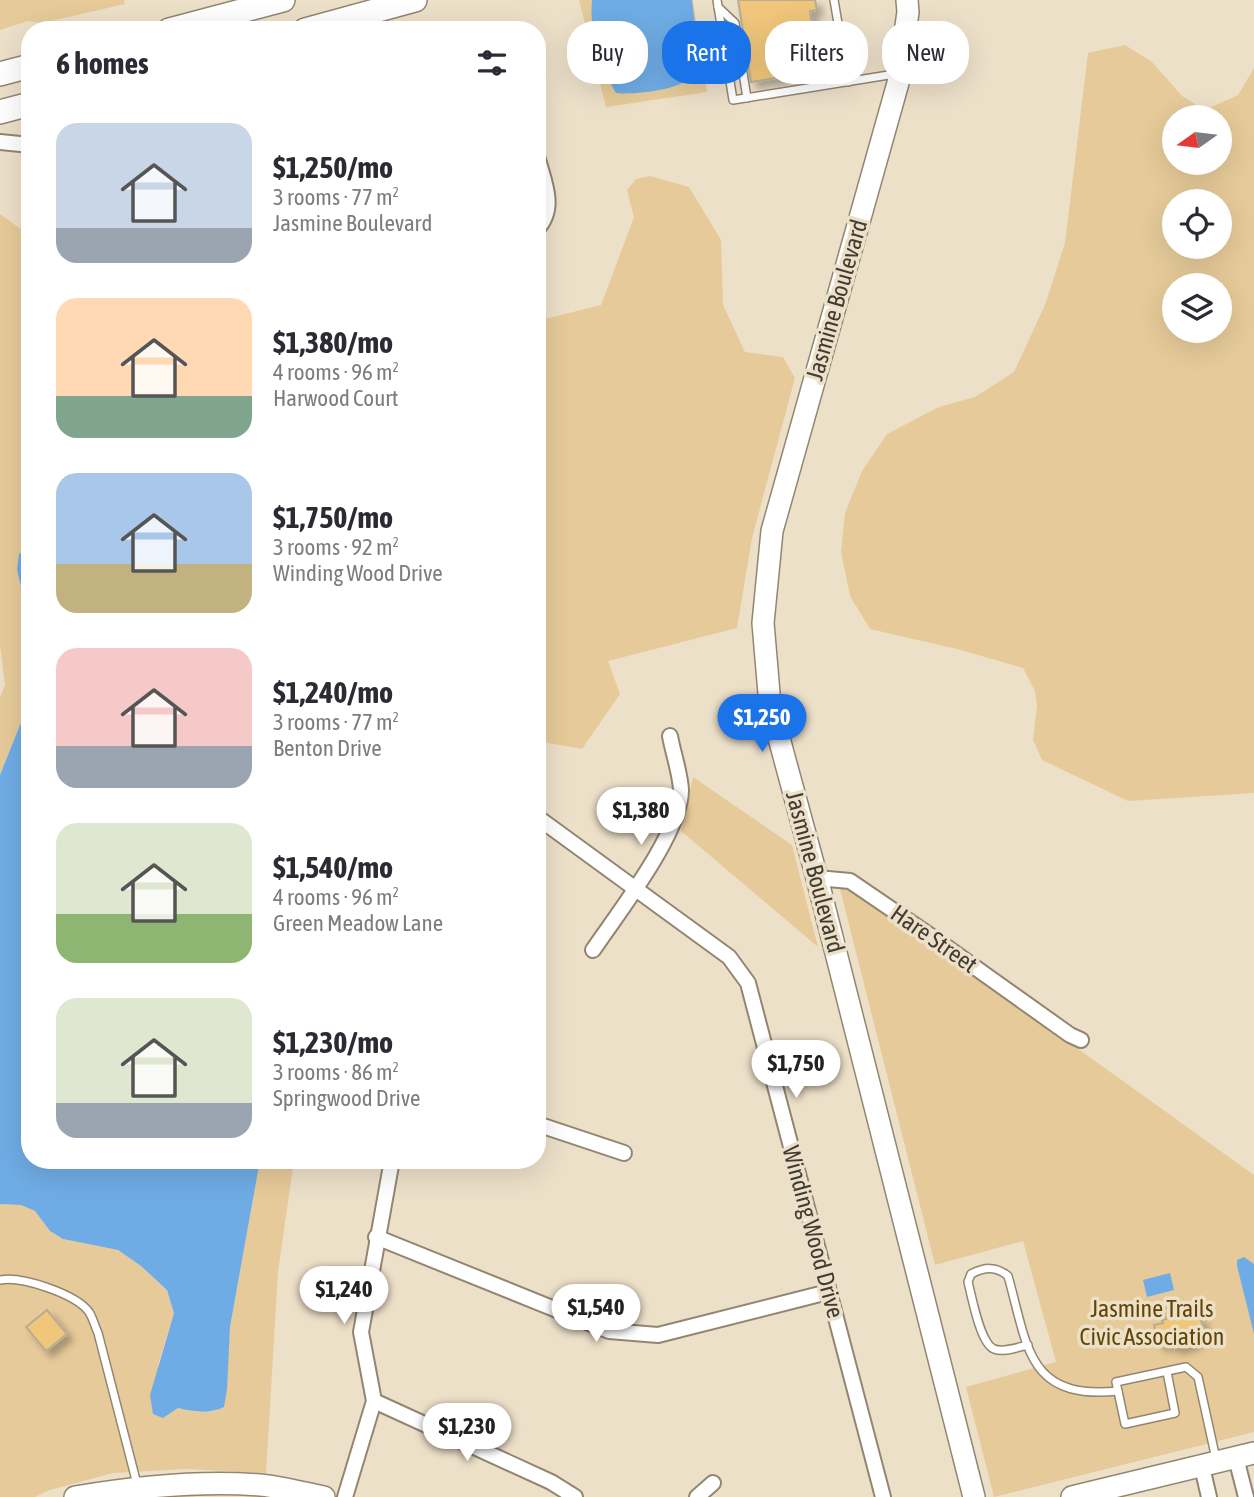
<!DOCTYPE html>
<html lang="en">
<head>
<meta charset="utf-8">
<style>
  body { margin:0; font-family:"Asap Condensed",sans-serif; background:#f7f7f7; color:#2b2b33; height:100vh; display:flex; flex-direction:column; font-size:26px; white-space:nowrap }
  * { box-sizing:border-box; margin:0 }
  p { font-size:23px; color:#7c7c81 }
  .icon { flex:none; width:38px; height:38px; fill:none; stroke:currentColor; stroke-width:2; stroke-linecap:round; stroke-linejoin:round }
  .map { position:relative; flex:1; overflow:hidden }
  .panel { position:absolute; left:21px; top:21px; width:525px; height:1148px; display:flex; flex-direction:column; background:#fff; border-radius:28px; box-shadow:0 7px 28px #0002 }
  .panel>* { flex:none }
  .hud { position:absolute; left:567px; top:21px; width:581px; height:63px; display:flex; gap:14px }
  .needle { width:46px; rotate:256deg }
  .fabs { position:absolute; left:1162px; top:105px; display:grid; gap:14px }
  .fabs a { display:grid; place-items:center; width:70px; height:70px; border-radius:50%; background:#fff; box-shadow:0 7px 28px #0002; font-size:35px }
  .price { position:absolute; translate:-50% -60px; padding:0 16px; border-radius:24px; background:#fff; color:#222; font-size:23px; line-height:46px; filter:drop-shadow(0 2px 4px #0008) }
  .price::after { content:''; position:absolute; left:50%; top:42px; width:21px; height:16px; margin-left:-10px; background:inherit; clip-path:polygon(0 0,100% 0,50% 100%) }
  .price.active { background:#1a73e8; color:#fff }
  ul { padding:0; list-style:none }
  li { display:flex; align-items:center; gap:21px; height:175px; padding:0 35px }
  li span { display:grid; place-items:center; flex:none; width:196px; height:140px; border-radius:21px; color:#555 }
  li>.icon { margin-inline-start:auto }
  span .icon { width:84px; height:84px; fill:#fffc; stroke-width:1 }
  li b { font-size:30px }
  h2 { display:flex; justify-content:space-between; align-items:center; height:84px; padding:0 35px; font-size:30px }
  .pill { padding:0 24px; border-radius:28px; background:#fff; box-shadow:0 7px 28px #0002; font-size:24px; line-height:63px }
  .pill.active { background:#1a73e8; color:#fff }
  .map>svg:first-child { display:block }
  .green { fill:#e6ca99; fill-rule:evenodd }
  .water { fill:#6face5 }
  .building { fill:#efc67a; stroke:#b9ac97; stroke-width:2; filter:url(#shadow) }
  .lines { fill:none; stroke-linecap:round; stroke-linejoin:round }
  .lane-casing { stroke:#928671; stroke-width:10 }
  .street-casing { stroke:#928671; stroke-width:18 }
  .secondary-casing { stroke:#928671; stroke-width:24 }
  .primary-casing { stroke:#928671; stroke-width:26 }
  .lane { stroke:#fff; stroke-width:7 }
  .street { stroke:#fff; stroke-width:14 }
  .secondary { stroke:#fff; stroke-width:21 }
  .primary { stroke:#fff; stroke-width:23 }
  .labels { text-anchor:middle; stroke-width:7; stroke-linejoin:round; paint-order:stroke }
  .street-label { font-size:24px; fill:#413c33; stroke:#ede0c9 }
  .park-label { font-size:24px; fill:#604506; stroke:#ede0c9 }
</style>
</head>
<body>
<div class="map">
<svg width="1254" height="1497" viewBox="0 0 1254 1497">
  <defs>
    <filter id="shadow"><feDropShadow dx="6" dy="6" stdDeviation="3.5" flood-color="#0004"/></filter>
  </defs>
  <rect width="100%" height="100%" fill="#ede0c9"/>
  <g class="green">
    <polygon points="0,0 124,0 125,4 42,23 28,21 0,30"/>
    <polygon points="579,0 693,0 707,92 606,107"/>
    <path d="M1125,45L1152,62L1182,96L1205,110L1238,95L1254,68V793L1128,801L1042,760L1033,740L1037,706L1035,691L1023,668L957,649L870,629L850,596L841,552L845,513L862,471L887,434L939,407L975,397L1014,372L1045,305L1065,243L1088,53ZM1174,117H1220V163H1174ZM1174,201H1220V247H1174ZM1174,285H1220V331H1174Z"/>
    <polygon points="650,176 689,187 721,240 723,305 745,352 783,357 795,378 752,538 737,628 608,661 620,694 582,749 537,741 537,321 601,305 634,217 627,190 636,179"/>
    <polygon points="0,214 30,236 30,547 17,570 30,623 30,700 0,775 0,698 5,685 0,645"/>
    <polygon points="693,777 792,845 818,947 681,831"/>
    <polygon points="848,884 1254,1175 1254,1432 994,1497 966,1387 1056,1362 1023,1241 935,1265 839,885"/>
    <path d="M260,1160H294L278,1272L266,1473L188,1469L113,1473L50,1490L35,1497H0V1204L21,1205L35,1211L50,1231L63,1239L118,1250L141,1266L167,1290L174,1313L158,1365L163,1418L178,1408C194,1412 210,1415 224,1407L230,1327Z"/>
  </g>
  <g class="water">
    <path d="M592,0H692L700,64C699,65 697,73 696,74C682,90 635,95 616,93C600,66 589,31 592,0Z"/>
    <polygon points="30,547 30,623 17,570 19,554"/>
    <path d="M30,700V1160H260L230,1327L227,1389L224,1407C210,1414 194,1412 178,1408L163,1418L153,1414L150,1395L174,1313L167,1290L141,1266L118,1250L63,1239L50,1231L35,1211L21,1205L0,1204V775Z"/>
    <polygon points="1244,1257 1254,1264 1254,1334 1237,1266 1237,1260"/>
    <polygon points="1170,1273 1174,1290 1147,1297 1143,1280"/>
  </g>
  <g class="building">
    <polygon points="738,0 815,0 817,10 810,11 819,71 751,82"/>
    <polygon points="1184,1304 1186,1314 1190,1313 1191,1319 1200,1317 1205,1332 1196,1335 1197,1339 1194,1340 1194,1343 1175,1348 1174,1344 1170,1345 1169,1343 1159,1345 1154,1325 1163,1323 1162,1320 1166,1319 1163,1309"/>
    <polygon points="47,1310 67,1334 46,1351 26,1327"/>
  </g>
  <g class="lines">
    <g class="lane-casing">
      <g id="lane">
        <polyline points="717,0 733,100 895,74"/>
        <polyline points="834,0 848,82"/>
        <polyline points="718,7 735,23 747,98"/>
        <path d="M0,1280C22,1276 76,1294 89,1312C93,1318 95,1327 98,1333L137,1484"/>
        <path d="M1028,1345C1018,1347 1004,1353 994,1349C980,1343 972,1297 968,1282L971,1274C985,1267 996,1266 1008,1276C1028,1347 1027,1400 1118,1391"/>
        <polyline points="1167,1372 1175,1413 1125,1424 1116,1382 1186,1367 1198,1377 1216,1459"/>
      </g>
    </g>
    <g class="street-casing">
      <g id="street">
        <polyline points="0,142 30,145"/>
        <path d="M537,156C544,182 557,208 537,229"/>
        <polyline points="537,817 729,957 748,983 883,1497"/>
        <polyline points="817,878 850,881 938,941 1070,1035 1081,1040"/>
        <path d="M593,950C618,913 681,833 681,790C680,772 673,753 670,736"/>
        <polyline points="537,1124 624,1153"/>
        <polyline points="376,1237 609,1331 658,1335 828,1292"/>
        <polyline points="374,1401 551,1482 575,1497"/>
        <polyline points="1236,1458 1246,1497"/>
        <polyline points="1202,1467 1209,1497"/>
        <polyline points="345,1497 374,1401 361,1332 392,1160"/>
        <polyline points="697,1497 713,1483"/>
      </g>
    </g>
    <g class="secondary-casing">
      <g id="secondary">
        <polyline points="907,0 908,12 898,83 772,531 763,623 770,705 817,878 974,1497"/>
        <path d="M75,1497C135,1487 198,1480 260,1485C281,1487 303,1493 324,1497"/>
        <polyline points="1072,1497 1254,1453"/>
      </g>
    </g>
    <g class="primary-casing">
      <g id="primary">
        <polyline points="169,30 283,0"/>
        <polyline points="305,30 415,0"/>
        <polyline points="0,74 30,66"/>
        <polyline points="0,112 30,104"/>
      </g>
    </g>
    <use href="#lane" class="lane"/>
    <use href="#street" class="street"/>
    <use href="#secondary" class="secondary"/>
    <use href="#primary" class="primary"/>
  </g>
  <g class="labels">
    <g class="street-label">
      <text transform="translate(837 300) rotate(-74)" y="8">Jasmine Boulevard</text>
      <text transform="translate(815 872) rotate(75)" y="8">Jasmine Boulevard</text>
      <text transform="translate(934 939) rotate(35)" y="8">Hare Street</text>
      <text transform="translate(813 1232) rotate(75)" y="8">Winding Wood Drive</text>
    </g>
    <g class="park-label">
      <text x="1152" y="1317">Jasmine Trails<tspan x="1152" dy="28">Civic Association</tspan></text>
    </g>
  </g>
</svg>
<div class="fabs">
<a><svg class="needle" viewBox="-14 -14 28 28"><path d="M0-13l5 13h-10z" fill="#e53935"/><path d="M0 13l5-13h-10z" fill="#7c7c81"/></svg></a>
<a><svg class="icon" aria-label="locate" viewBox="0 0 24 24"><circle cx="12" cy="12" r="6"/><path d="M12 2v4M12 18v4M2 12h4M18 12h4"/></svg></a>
<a><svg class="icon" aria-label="layers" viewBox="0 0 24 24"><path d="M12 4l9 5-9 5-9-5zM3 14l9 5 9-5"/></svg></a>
</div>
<b class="price active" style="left:762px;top:754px">$1,250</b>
<b class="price" style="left:641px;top:847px">$1,380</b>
<b class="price" style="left:796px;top:1100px">$1,750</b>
<b class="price" style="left:344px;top:1326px">$1,240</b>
<b class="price" style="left:596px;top:1344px">$1,540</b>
<b class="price" style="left:467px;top:1463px">$1,230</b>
<div class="hud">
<a class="pill">Buy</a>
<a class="pill active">Rent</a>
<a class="pill">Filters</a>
<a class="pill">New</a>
</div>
<section class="panel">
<h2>6 homes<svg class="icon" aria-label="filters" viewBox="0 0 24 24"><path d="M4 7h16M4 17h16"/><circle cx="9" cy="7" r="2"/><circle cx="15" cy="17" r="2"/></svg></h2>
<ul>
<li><span style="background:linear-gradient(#c9d6e8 75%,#9aa5b1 0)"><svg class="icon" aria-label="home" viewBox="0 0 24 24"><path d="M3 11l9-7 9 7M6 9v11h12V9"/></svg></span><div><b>$1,250/mo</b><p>3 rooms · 77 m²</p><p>Jasmine Boulevard</p></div></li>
<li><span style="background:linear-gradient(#ffd9b3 70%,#7fa58c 0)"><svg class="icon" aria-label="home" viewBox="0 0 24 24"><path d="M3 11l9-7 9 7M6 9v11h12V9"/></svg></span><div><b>$1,380/mo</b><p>4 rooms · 96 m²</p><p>Harwood Court</p></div></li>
<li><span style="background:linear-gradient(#a9c7e8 65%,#c2b280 0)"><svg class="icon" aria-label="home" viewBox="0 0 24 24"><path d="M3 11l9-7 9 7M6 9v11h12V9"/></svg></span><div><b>$1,750/mo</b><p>3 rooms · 92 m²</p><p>Winding Wood Drive</p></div></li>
<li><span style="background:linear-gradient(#f6c9c9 70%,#9aa5b1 0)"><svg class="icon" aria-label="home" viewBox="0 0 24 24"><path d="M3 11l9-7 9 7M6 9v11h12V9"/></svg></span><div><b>$1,240/mo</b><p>3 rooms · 77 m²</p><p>Benton Drive</p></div></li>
<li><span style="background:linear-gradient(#dfe7d0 65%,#8fb573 0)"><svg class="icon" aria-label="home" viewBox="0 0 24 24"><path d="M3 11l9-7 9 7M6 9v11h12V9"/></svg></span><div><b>$1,540/mo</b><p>4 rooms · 96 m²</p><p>Green Meadow Lane</p></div></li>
<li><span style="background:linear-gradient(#dfe7d0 75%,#9aa5b1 0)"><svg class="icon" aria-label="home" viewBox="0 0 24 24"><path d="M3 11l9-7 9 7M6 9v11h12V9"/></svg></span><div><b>$1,230/mo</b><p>3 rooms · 86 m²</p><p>Springwood Drive</p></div></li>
</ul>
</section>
</div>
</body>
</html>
